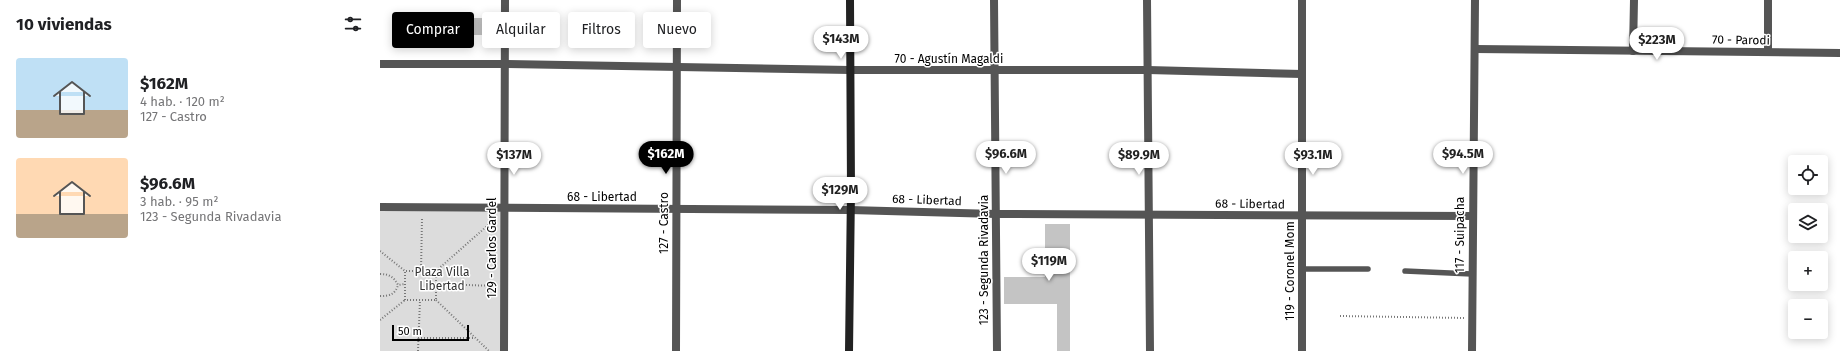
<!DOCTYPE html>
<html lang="es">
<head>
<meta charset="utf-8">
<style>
  body { margin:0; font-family:"Fira Sans",sans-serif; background:#f6f6f6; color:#202124; height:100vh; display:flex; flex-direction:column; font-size:15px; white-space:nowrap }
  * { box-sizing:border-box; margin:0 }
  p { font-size:13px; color:#757577 }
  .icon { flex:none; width:22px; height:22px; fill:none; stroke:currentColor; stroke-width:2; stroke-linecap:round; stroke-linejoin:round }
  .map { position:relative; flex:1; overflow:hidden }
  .drawer { display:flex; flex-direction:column; background:#fff; width:380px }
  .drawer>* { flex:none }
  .top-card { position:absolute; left:12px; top:12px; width:380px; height:36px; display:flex; gap:8px }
  .fabs { position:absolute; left:1408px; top:155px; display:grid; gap:8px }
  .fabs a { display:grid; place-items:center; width:40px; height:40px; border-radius:4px; background:#fff; box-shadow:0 2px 10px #0003; font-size:20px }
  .scale { position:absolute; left:12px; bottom:10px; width:77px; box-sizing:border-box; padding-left:4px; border:2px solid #000; border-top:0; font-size:11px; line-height:14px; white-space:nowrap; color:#000; -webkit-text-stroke:3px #fff; paint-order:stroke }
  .price { position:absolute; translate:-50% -34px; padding:0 9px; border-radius:14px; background:#fff; color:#222; font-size:13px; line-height:26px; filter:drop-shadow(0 1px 2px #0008) }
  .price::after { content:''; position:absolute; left:50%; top:24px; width:12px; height:9px; margin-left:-6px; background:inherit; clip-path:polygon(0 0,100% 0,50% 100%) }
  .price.active { background:#000; color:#fff }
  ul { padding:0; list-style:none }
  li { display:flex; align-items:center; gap:12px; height:100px; padding:0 16px }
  li span { display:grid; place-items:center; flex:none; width:112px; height:80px; border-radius:4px; color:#555 }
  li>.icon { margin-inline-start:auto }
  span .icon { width:48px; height:48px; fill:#fffc; stroke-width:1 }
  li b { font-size:17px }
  h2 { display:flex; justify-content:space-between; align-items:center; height:48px; padding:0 16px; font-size:17px }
  .chip { padding:0 14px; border-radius:4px; background:#fff; box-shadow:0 2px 10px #0003; font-size:14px; line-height:36px }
  .chip.active { background:#000; color:#fff }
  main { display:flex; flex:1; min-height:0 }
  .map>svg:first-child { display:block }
  .green { fill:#dcdcdc }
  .building { fill:#c4c4c4 }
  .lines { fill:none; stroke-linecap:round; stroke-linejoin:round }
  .path { stroke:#777; stroke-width:2; stroke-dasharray:1 2; stroke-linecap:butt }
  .service { stroke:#555; stroke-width:5.5 }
  .minor { stroke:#555; stroke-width:8 }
  .secondary { stroke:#222; stroke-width:8 }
  .labels { text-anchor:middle; stroke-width:3; stroke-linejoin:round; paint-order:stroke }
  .street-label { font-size:12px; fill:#000; stroke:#fff }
  .park-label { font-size:12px; fill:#333; stroke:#fff }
</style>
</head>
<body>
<main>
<section class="drawer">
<h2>10 viviendas<svg class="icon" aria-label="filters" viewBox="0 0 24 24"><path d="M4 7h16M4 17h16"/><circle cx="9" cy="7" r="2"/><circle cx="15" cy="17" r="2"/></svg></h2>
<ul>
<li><span style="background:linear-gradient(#bfe0f5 65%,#b9a48a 0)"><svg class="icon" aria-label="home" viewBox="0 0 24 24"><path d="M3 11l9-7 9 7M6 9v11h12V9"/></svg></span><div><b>$162M</b><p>4 hab. · 120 m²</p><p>127 - Castro</p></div></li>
<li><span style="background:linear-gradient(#ffd9b3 70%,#b9a48a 0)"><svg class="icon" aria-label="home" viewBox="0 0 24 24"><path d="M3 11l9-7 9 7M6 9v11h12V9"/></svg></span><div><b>$96.6M</b><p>3 hab. · 95 m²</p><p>123 - Segunda Rivadavia</p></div></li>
</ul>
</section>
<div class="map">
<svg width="1460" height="351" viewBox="0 0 1460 351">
  <rect width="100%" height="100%" fill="#fff"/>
  <polygon class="green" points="0,207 124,208 124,351 0,351"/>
  <g class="building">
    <rect x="76" y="18" width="36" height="17"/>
    <polygon points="665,224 690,224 690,351 677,351 677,304 624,304 624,277 665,277"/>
  </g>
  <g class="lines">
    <g class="path">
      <polyline points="0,251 25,271 56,271 56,300 25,300 25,271"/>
      <polyline points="41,271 42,219"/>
      <polyline points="56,271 115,219"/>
      <path d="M0,274C9,274 14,277 18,285L25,284"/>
      <polyline points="56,284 117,286"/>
      <path d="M0,296C9,296 15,295 18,285"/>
      <polyline points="56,300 109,351"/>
      <polyline points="960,316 1085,318"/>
      <polyline points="0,320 25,300"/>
      <polyline points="38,338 95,338"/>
      <polyline points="38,351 40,300"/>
    </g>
    <g class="service">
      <polyline points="923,269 988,269"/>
      <polyline points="1025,271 1092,274"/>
    </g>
    <g class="minor">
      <polyline points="614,0 617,351"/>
      <polyline points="767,0 770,351"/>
      <polyline points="1388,0 1388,52"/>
      <polyline points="1095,49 1460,53"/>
      <polyline points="1253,51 1254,0"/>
      <polyline points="0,64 125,64 470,70 768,70 922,74"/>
      <polyline points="0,207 470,210 616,214 1092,216"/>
      <polyline points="124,351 125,0"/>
      <polyline points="296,351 297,0"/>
      <polyline points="922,351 922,0"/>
      <polyline points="1092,351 1095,0"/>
    </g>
    <polyline class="secondary" points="469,351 471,190 470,0"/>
  </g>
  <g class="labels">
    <g class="street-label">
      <text transform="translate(1361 40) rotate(1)" y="4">70 - Parodi</text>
      <text x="569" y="63">70 - Agustín Magaldi</text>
      <text x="222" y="201">68 - Libertad</text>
      <text transform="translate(547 200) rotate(2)" y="4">68 - Libertad</text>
      <text transform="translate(870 204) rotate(1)" y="4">68 - Libertad</text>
      <text transform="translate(284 223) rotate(-90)" y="4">127 - Castro</text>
      <text transform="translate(1080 235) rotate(-90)" y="4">117 - Suipacha</text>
      <text transform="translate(112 248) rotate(-90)" y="4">129 - Carlos Gardel</text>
      <text transform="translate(604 260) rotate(-90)" y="4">123 - Segunda Rivadavia</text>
      <text transform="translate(910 271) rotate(-90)" y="4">119 - Coronel Mom</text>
    </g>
    <g class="park-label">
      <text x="62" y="276">Plaza Villa<tspan x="62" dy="14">Libertad</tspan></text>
    </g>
  </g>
</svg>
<div class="fabs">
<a><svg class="icon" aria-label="locate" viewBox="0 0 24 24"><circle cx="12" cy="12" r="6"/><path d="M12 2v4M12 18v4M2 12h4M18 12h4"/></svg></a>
<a><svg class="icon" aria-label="layers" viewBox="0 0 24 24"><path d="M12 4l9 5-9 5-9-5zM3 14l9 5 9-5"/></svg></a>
<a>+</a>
<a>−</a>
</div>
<div class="scale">50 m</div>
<b class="price" style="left:461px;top:60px">$143M</b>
<b class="price" style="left:1277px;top:61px">$223M</b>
<b class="price active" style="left:286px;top:175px">$162M</b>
<b class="price" style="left:626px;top:175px">$96.6M</b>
<b class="price" style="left:1083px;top:175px">$94.5M</b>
<b class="price" style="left:134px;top:176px">$137M</b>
<b class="price" style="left:759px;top:176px">$89.9M</b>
<b class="price" style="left:933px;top:176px">$93.1M</b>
<b class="price" style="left:460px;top:211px">$129M</b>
<b class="price" style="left:669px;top:282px">$119M</b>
<div class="top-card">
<a class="chip active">Comprar</a>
<a class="chip">Alquilar</a>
<a class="chip">Filtros</a>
<a class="chip">Nuevo</a>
</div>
</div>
</main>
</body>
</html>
